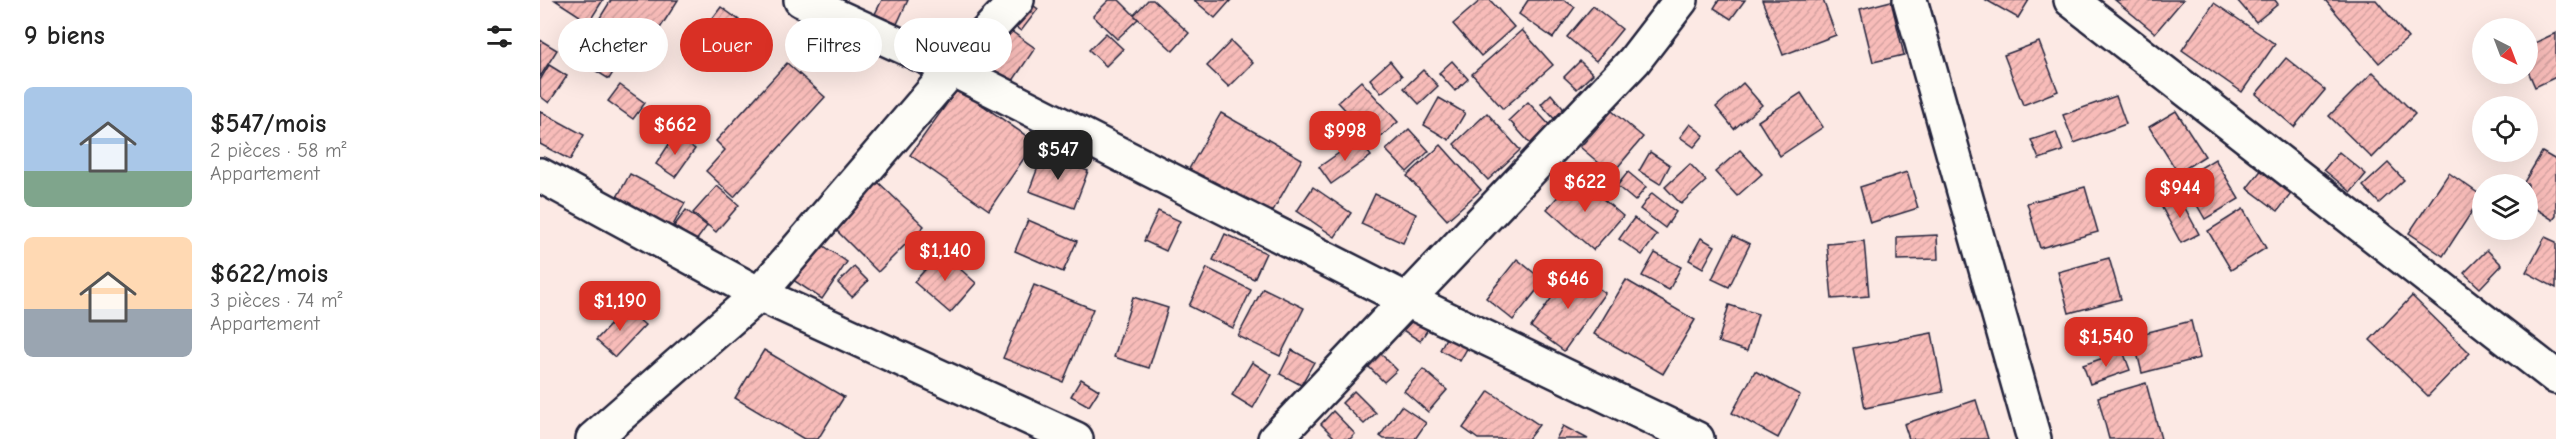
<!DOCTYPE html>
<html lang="fr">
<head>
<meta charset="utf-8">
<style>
  body { margin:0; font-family:"Comic Neue",sans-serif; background:#f6f6f6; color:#222; height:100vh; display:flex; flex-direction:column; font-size:22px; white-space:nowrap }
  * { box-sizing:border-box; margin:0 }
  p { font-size:20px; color:#767676 }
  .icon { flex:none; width:33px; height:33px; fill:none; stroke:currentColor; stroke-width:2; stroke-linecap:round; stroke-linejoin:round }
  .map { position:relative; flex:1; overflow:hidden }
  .side { display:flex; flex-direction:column; background:#fff; width:540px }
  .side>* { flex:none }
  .guide { position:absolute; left:18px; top:18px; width:570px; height:54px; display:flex; gap:12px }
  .needle { width:39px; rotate:138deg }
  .controls { position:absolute; left:1932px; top:18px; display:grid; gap:12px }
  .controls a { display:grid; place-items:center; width:66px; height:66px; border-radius:50%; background:#fff; box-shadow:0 6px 24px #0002; font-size:30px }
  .price { position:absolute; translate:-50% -51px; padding:0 14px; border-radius:12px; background:#d93025; color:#fff; font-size:20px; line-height:39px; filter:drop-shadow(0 2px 3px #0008) }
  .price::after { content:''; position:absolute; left:50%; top:36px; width:18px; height:14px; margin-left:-9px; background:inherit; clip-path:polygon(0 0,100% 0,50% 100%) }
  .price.active { background:#222; color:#fff }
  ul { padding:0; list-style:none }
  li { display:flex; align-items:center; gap:18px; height:150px; padding:0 24px }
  li span { display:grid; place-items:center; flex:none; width:168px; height:120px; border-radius:9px; color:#555 }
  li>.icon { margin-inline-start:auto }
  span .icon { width:72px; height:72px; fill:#fffc; stroke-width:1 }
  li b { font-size:26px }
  h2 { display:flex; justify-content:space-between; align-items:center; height:72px; padding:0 24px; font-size:26px }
  .tag { padding:0 21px; border-radius:27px; background:#fff; box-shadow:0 6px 24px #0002; font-size:21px; line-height:54px }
  .tag.active { background:#d93025; color:#fff }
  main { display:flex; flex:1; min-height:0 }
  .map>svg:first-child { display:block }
  .building { fill:url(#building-hatch); stroke:#22223b; stroke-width:1.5 }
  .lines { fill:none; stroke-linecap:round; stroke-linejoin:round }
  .minor-casing { stroke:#22223b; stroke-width:38 }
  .minor { stroke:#fdfcf7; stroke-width:33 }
</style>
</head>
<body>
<main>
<section class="side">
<h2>9 biens<svg class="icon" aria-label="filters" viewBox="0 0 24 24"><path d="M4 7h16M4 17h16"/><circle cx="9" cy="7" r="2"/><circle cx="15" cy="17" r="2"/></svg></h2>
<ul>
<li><span style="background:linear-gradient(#a9c7e8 70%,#7fa58c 0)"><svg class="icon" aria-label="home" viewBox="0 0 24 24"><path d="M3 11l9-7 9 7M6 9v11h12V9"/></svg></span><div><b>$547/mois</b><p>2 pièces · 58 m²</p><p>Appartement</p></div></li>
<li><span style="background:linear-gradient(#ffd9b3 60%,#9aa5b1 0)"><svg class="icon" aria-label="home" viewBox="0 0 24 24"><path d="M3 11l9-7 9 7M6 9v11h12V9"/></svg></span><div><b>$622/mois</b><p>3 pièces · 74 m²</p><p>Appartement</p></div></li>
</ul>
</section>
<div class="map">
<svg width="2016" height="439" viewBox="0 0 2016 439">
  <defs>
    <pattern id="building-hatch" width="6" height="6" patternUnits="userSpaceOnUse" patternTransform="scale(1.5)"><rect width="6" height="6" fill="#f8bcb9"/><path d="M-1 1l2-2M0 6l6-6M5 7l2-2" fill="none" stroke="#d4a1a0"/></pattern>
  </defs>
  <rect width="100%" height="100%" fill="#fce9e4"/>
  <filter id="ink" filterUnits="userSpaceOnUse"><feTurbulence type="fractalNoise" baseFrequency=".0167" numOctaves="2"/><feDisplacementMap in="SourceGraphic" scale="12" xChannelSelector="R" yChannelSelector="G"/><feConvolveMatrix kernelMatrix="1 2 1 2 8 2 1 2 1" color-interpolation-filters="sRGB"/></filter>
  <g filter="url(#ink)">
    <g class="building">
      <polygon points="15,0 63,0 49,22"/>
      <polygon points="71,0 138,0 110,44 96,35 69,79 35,58"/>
      <polygon points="342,0 368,0 357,24 335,14"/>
      <polygon points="486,0 498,9 481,31 459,15"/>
      <polygon points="569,0 579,0 598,19 577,39 553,16"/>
      <polygon points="608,0 613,0 649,33 633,51 594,15"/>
      <polygon points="654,0 691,0 675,18"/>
      <polygon points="941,0 950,0 974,27 941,56 913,24"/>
      <polygon points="988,0 1024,0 1035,7 1013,38 979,14"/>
      <polygon points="1179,0 1205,0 1191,19 1174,8"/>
      <polygon points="1222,0 1283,0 1296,35 1243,55"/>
      <polygon points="1446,0 1489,0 1478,18"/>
      <polygon points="1575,0 1643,0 1615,33"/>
      <polygon points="1697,0 1735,0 1738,4 1716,22"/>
      <polygon points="1785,0 1836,0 1868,38 1839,63"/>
      <polygon points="1351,1 1364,55 1333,62 1320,9"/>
      <polygon points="1674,3 1735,44 1702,92 1642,50"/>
      <polygon points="1053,6 1082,29 1056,61 1027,37"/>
      <polygon points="181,7 199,20 187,36 169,23"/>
      <polygon points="454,19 495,48 466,91 424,63"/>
      <polygon points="982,30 1013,65 963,109 932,74"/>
      <polygon points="566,33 583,49 566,66 549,50"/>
      <polygon points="2016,33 2016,77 1995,87 1988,71 1988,46"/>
      <polygon points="0,40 17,50 0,77"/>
      <polygon points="691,41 713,63 689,87 667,66"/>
      <polygon points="1499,42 1518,91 1483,105 1464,55"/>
      <polygon points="1746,58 1785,90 1754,127 1716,94"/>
      <polygon points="850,61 862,76 841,93 830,79"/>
      <polygon points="912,61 928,79 915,91 899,73"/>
      <polygon points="1040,61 1053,74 1037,89 1024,77"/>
      <polygon points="247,63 285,97 194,197 166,171 185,150 176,141"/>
      <polygon points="9,65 27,76 9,103 0,96 0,80"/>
      <polygon points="883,70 898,86 879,104 864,88"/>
      <polygon points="1833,72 1875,114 1832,158 1789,116"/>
      <polygon points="821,81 858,122 835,142 798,102"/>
      <polygon points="1203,83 1222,105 1194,129 1176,107"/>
      <polygon points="80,85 105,103 93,119 68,101"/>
      <polygon points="418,88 495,142 449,210 370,155"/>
      <polygon points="1261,93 1283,127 1240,156 1218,121"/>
      <polygon points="1011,94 1027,113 1017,122 1001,104"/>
      <polygon points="1576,96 1586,124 1534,143 1523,115"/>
      <polygon points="899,98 925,113 909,140 884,125"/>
      <polygon points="988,102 1016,132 996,150 969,120"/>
      <polygon points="0,111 44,135 30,160 0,144"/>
      <polygon points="1072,111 1103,137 1072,174 1040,147"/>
      <polygon points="1636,111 1665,156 1638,173 1609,127"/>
      <polygon points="681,113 762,159 730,216 649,169"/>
      <polygon points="947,113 980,150 948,180 914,144"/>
      <polygon points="1150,124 1164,135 1154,147 1140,137"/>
      <polygon points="869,129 889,151 867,172 846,150"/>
      <polygon points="1516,132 1523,151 1499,159 1491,140"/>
      <polygon points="135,135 155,149 135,177 116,164"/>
      <polygon points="819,139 831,156 791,184 779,167"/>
      <polygon points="901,145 941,190 907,220 867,176"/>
      <polygon points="1200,150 1222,174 1197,196 1175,172"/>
      <polygon points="1110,152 1130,165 1120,184 1099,171"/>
      <polygon points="1799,152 1826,174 1811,192 1784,170"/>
      <polygon points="2002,152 2016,160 2016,216 2013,220 1988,204 1988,184 1983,184"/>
      <polygon points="503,154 548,171 534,208 489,191"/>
      <polygon points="1675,159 1699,199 1665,219 1642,179"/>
      <polygon points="1848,163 1864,180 1839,203 1823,186"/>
      <polygon points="1150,164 1166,181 1141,204 1125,187"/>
      <polygon points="1723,168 1753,191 1738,211 1707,188"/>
      <polygon points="1088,172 1106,187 1095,201 1077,186"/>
      <polygon points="1367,172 1378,208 1330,223 1320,187"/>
      <polygon points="1909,173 1942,196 1903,256 1869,233"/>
      <polygon points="90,174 145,203 131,229 76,199"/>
      <polygon points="1036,176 1083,216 1053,250 1007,209"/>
      <polygon points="337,181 384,226 338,272 292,226"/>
      <polygon points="177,186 199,205 176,232 153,213"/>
      <polygon points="773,187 811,213 795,237 757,211"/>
      <polygon points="1545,187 1558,232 1500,248 1487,203"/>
      <polygon points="1112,193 1136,212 1125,228 1100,209"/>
      <polygon points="835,194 876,214 863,243 821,224"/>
      <polygon points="1638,195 1659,234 1641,243 1620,204"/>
      <polygon points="1703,209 1726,248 1691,270 1668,231"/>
      <polygon points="146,210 167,226 156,241 134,226"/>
      <polygon points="618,211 640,221 626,251 604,241"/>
      <polygon points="1094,218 1117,235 1102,255 1079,239"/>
      <polygon points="488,220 537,241 523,272 475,251"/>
      <polygon points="265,233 307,262 282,299 247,276"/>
      <polygon points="685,234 726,253 714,279 673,260"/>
      <polygon points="1397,235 1398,259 1357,260 1357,237"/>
      <polygon points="1193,236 1210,244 1189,287 1172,279"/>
      <polygon points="2005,237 2016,242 2016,288 1986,272"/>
      <polygon points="1161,238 1175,246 1163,268 1149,260"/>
      <polygon points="1324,241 1329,296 1292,299 1287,244"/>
      <polygon points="1947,250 1962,265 1940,288 1924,273"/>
      <polygon points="401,252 436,283 410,313 374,282"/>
      <polygon points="1115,253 1141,267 1129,290 1102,276"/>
      <polygon points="1569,258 1581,299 1529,313 1518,272"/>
      <polygon points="977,259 1004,281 973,320 946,298"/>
      <polygon points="314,267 328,281 312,297 298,283"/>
      <polygon points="667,268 711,290 693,328 649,306"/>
      <polygon points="1032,269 1065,293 1024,351 991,327"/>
      <polygon points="1086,280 1155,320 1123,374 1054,334"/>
      <polygon points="494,285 553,309 523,382 463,358"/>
      <polygon points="723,288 764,308 740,356 698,336"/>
      <polygon points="1872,296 1930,353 1888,396 1830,340"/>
      <polygon points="593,297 628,308 609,368 574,357"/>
      <polygon points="1189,305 1218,314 1207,351 1178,342"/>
      <polygon points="86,308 105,325 75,357 56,340"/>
      <polygon points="871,314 890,326 880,341 861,329"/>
      <polygon points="1651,321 1660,358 1602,373 1593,336"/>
      <polygon points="1392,333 1403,392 1325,408 1313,348"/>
      <polygon points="908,334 929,345 920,361 900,350"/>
      <polygon points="224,350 304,397 278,439 264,439 195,398"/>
      <polygon points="752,350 774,362 761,385 740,374"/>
      <polygon points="1583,351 1590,370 1550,384 1543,365"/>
      <polygon points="839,352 857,370 844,382 826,364"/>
      <polygon points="712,362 732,375 713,408 692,395"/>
      <polygon points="883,369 907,390 888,412 864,391"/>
      <polygon points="1215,371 1260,395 1238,438 1192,413"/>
      <polygon points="541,379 559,390 549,406 531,396"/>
      <polygon points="1606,383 1621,439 1569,439 1558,397"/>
      <polygon points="814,391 836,413 824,424 802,403"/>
      <polygon points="949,391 999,425 988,439 938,439 923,428"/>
      <polygon points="1436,400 1448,439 1369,439 1364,424"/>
      <polygon points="861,406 886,423 875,439 844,439 840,436"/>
      <polygon points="793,411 815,434 810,439 796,439 781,424"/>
      <polygon points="1023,426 1048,439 1016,439"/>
    </g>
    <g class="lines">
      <g class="minor-casing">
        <g id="minor">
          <polyline points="261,0 412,69 865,299 1157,439"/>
          <polyline points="1370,0 1494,439"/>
          <polyline points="1531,0 2016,377"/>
          <polyline points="0,175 219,294 536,439"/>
          <polyline points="53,439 219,294 412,69 477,0"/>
          <polyline points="735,439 1094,61 1141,0"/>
        </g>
      </g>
      <use href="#minor" class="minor"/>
    </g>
  </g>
</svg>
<div class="controls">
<a><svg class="needle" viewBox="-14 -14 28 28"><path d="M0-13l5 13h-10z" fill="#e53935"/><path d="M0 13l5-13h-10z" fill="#767676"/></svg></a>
<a><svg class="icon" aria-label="locate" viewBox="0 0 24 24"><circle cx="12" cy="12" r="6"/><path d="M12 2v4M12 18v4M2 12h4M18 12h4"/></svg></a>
<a><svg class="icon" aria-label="layers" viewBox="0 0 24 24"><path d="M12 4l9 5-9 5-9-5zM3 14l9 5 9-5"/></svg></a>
</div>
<b class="price" style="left:135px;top:156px">$662</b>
<b class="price" style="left:805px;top:162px">$998</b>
<b class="price active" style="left:518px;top:181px">$547</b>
<b class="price" style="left:1045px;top:213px">$622</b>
<b class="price" style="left:1640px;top:219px">$944</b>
<b class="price" style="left:405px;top:282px">$1,140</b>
<b class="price" style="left:1028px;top:310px">$646</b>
<b class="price" style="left:80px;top:332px">$1,190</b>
<b class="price" style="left:1566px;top:368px">$1,540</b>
<div class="guide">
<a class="tag">Acheter</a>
<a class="tag active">Louer</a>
<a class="tag">Filtres</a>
<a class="tag">Nouveau</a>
</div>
</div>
</main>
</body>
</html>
